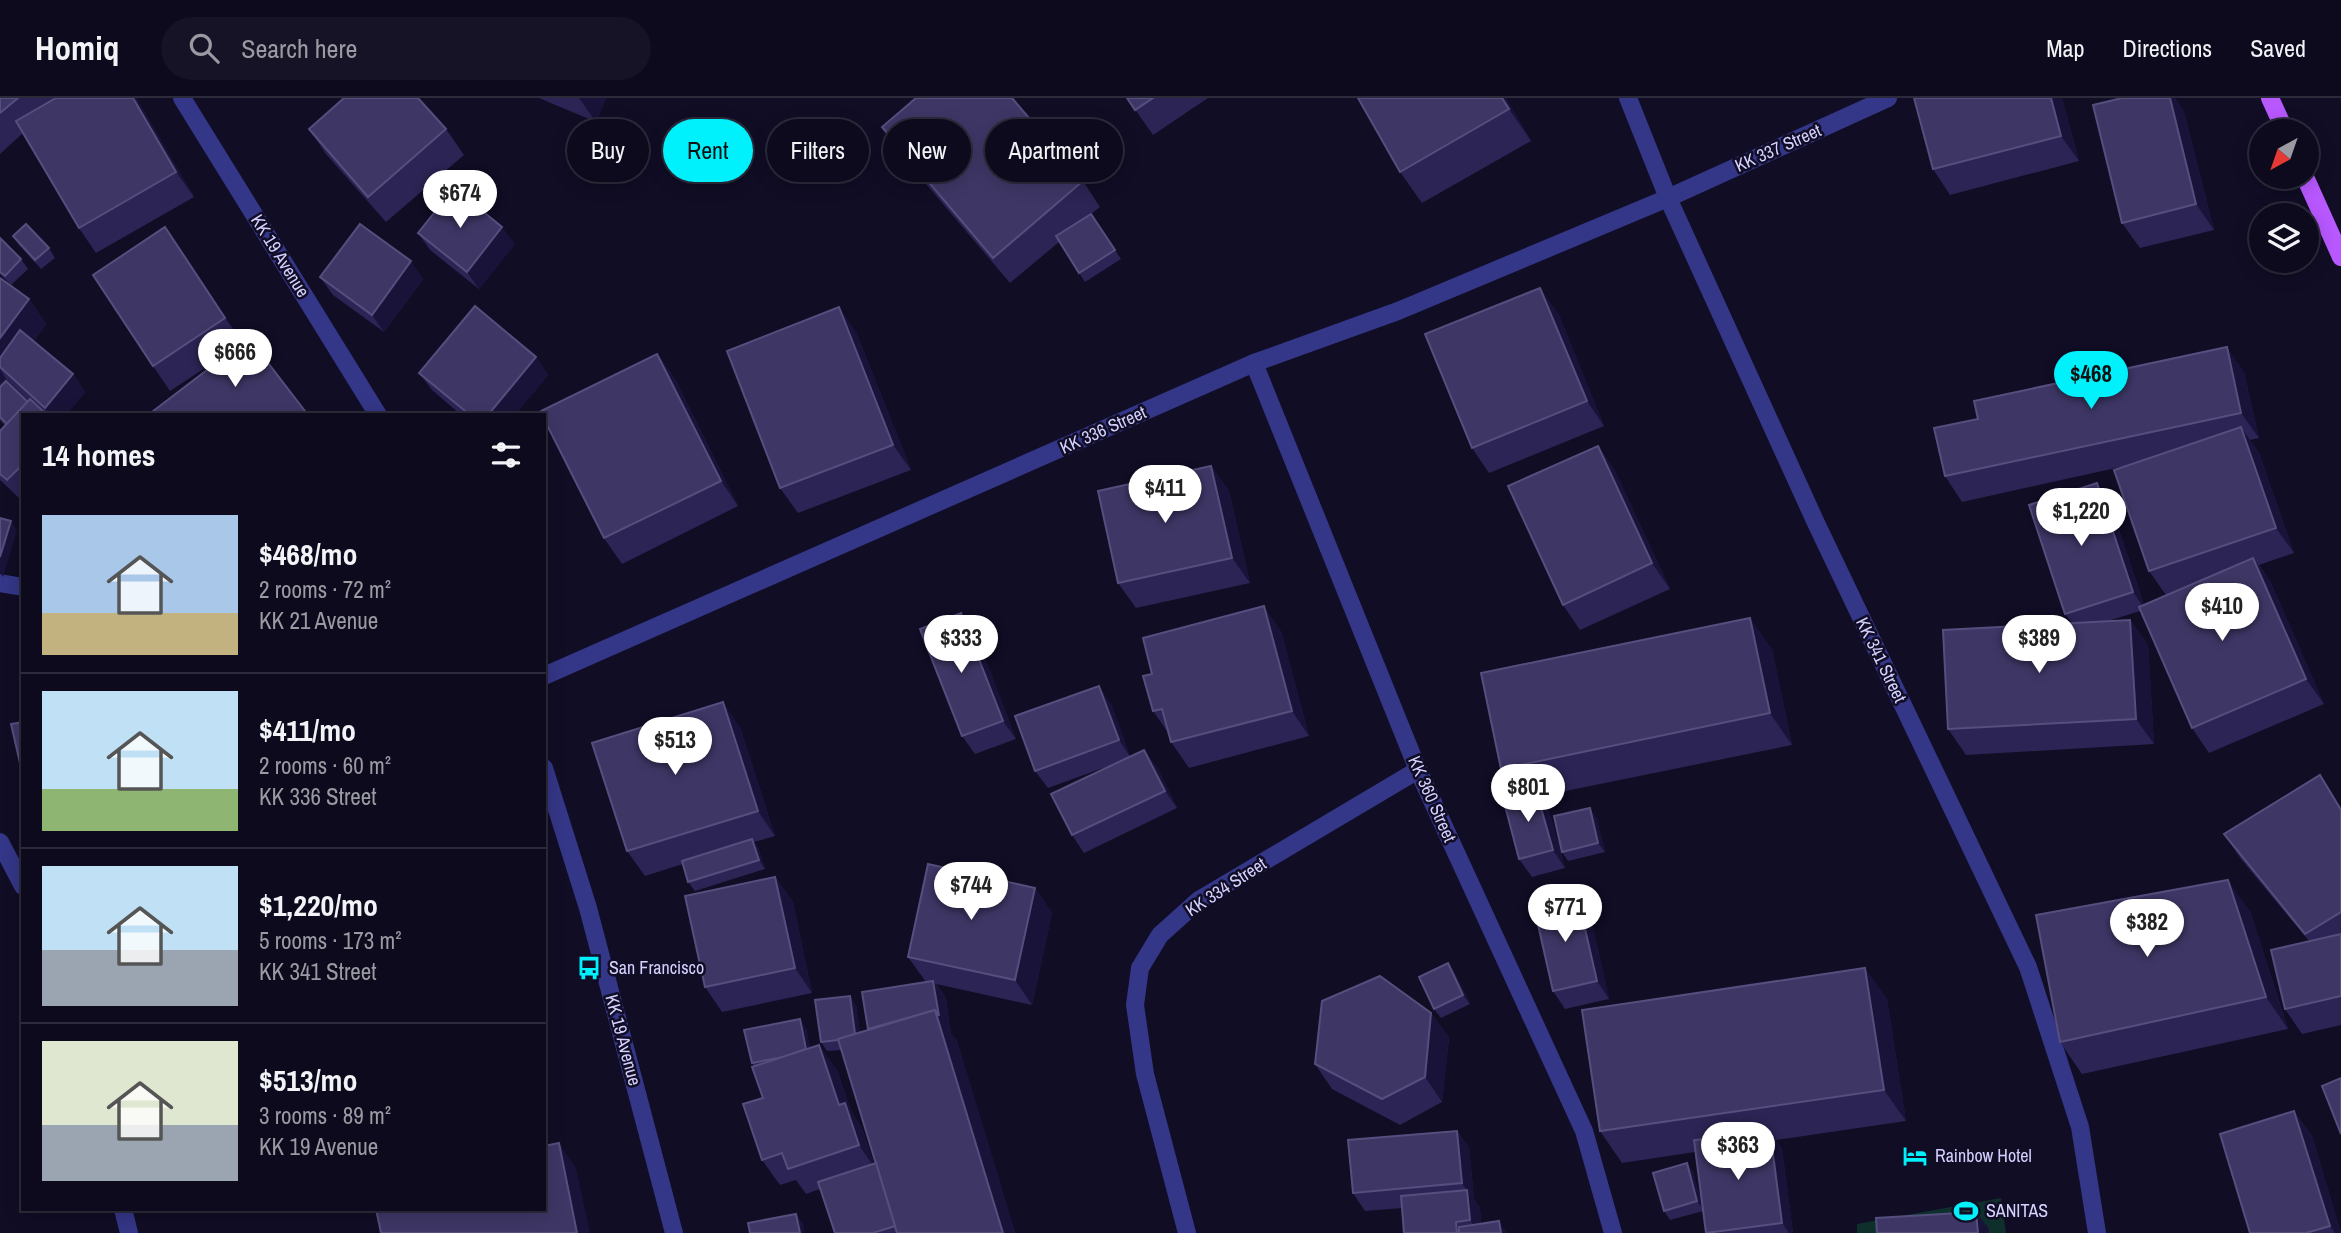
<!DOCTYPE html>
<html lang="en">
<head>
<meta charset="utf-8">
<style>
  body { margin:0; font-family:"Archivo Narrow",sans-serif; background:#151325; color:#f1f3f6; height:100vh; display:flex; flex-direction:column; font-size:26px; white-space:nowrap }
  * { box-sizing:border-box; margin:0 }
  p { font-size:23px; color:#9a9aa3 }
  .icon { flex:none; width:38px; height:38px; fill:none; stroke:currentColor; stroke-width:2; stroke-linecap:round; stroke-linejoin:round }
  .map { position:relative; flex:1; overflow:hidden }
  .drawer { position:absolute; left:21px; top:315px; width:525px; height:798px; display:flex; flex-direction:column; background:#0c0a1c; border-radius:0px; box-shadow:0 4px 18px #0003,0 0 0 2px #2c2b3b }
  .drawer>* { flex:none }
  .top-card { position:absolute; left:567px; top:21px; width:665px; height:63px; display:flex; gap:14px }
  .needle { width:46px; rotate:220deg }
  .buttons { position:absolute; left:2249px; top:21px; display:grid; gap:14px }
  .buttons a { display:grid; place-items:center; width:70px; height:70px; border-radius:50%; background:#0c0a1c; box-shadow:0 4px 18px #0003,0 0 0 2px #2c2b3b; font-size:35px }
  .price { position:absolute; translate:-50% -60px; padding:0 16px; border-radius:24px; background:#fff; color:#222; font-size:23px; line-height:46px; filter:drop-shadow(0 2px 4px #0008) }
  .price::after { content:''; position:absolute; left:50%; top:42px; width:21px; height:16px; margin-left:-10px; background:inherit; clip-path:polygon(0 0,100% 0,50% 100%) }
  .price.selected { background:#00f0fc; color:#111 }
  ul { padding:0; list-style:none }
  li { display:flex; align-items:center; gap:21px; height:175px; padding:0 21px }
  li+li { border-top:2px solid #2c2b3b }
  li span { display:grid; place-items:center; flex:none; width:196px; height:140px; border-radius:0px; color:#555 }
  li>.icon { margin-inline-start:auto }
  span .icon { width:84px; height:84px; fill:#fffc; stroke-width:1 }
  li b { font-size:30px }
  h2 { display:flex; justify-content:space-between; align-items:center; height:84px; padding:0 21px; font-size:30px }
  .chip { padding:0 24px; border-radius:32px; background:#0c0a1c; box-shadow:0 4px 18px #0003,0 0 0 2px #2c2b3b; font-size:24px; line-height:63px }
  .chip.selected { background:#00f0fc; color:#111 }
  header { display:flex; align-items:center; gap:42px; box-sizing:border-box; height:98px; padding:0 35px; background:#0c0a1c; border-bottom:2px solid #2c2b3b }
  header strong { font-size:33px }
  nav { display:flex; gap:38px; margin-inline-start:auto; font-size:24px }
  .search { width:490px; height:63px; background:#151325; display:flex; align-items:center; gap:18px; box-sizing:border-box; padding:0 24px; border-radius:38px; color:#9a9aa3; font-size:26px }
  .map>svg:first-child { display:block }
  .green { fill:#0f2f2d }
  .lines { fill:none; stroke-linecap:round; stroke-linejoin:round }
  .minor { stroke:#343687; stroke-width:18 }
  .major { stroke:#b858ff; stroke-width:18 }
  .wall { fill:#2c2454 }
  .shaded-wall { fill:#191339 }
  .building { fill:#3e3766; stroke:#554f7e; stroke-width:2 }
  .labels { text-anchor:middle; stroke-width:5; stroke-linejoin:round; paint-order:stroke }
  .street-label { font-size:18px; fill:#d4d1ff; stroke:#100d25 }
  .poi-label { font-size:18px; fill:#d4d1ff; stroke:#100d25; text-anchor:start }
</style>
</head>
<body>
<header>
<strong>Homiq</strong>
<div class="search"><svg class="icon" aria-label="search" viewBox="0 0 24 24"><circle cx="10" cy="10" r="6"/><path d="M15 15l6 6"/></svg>Search here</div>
<nav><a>Map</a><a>Directions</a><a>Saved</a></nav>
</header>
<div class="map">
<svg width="2341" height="1135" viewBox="0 0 2341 1135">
  <rect width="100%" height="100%" fill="#100d25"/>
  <polygon class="green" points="2001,1100 2006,1135 1857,1135 1857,1126"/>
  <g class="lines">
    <g class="minor">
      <polyline points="182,0 378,317"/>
      <polyline points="1628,0 1668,100 1816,425 2028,869 2080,1029 2097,1135"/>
      <polyline points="1254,265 1418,672 1584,1033 1613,1135"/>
      <polyline points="0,485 23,489"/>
      <polyline points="544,578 1254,265 1398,213 1668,100 1888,0"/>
      <polyline points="544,670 588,810 674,1135"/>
      <polyline points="0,744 23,788"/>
      <polyline points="123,1111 129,1135"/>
      <polyline points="1187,1135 1145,976 1135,907 1140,870 1160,837 1199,802 1418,672"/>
    </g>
    <g class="major">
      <polyline points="2270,0 2285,33"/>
      <polyline points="2305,79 2341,159"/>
    </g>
  </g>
  <g class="wall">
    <polygon points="0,0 136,0 194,99 96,155 79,130 23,35 0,56"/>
    <polygon points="539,0 606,0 596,24"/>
    <polygon points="1127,0 1208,0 1153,37"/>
    <polygon points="1358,0 1506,0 1531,43 1422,105 1400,74"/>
    <polygon points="1914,0 2062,0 2079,63 1950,97 1933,71"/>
    <polygon points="2122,0 2175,0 2184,14 2214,132 2140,150 2122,125"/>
    <polygon points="882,29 1083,83 1100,109 1091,116 1121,161 1085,184 1059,144 1010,185 899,54"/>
    <polygon points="309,31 446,31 464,57 386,124 326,56"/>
    <polygon points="165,129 243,245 170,293 153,268"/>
    <polygon points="418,135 515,146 479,191 430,152"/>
    <polygon points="13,138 49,150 55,160 41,171 19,147"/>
    <polygon points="0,140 21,161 28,171 11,187 0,176"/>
    <polygon points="320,179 423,181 384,234 333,197"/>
    <polygon points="0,180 29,201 46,226 34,243 73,276 85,294 66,317 23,317 23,396 19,400 0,382 0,333 5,328 0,322 0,289 28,304 29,303 6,281 0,289"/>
    <polygon points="1558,215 1604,328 1489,375 1472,350"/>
    <polygon points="856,234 911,372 798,415 780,390"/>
    <polygon points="657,256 675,281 738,408 622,466 604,440"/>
    <polygon points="536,259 548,277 515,317 461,317 432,292 419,275"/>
    <polygon points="2244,274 2259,340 2250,342 2259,355 2294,455 2259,467 2271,485 2324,606 2209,655 2192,630 2140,513 2108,523 2130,522 2148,547 2154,646 1966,657 1948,631 2072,525 2065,516 2109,402 2144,507 2166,497 2149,473 2125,368 1962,404 1945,378"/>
    <polygon points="1598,348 1615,373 1670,491 1580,532 1563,507"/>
    <polygon points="1211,368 1229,393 1250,485 1136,510 1118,485"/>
    <polygon points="961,515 974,532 1016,641 975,656 962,638"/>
    <polygon points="1281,533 1309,638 1189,670 1171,644 1169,636 1153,613 1152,576"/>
    <polygon points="1772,551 1792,647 1541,698 1548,709 1565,770 1532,779 1519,761 1519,696 1501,671"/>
    <polygon points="1111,606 1130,658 1157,669 1177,710 1084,755 1072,737 1117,665 1048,690 1035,673"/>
    <polygon points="740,629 775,738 754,744 758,750 765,771 695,793 688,784 683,766 645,778 627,753"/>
    <polygon points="2341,709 2341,927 2302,936 2285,911 2309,843 2241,761 2224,736"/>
    <polygon points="1596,719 1605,754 1568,763 1562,754"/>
    <polygon points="775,779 793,804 812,895 722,914 705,889"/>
    <polygon points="1035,790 1052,815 1032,907 936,886 946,900 951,936 957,943 1015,1135 835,1135 820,1091 806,1096 796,1082 780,1087 762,1062 763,1000 754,969 752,965 806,930 810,950 837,972 851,1013 862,1030 874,1066 876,1065 841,952 827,953 821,944 856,907 860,935 869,932 926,884 908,859"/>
    <polygon points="1578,800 1590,817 1609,901 1565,911 1553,893"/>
    <polygon points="2250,813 2288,931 2082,976 2060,944"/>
    <polygon points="1454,874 1470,906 1441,920 1434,911"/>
    <polygon points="1887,901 1906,1023 1776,1042 1782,1051 1793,1135 1706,1135 1703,1113 1670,1122 1664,1113 1687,1065 1693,1074 1702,1107 1695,1054 1622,1065 1600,1033"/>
    <polygon points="1431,915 1449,940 1442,1004 1400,1027 1332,991 1315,966"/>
    <polygon points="2294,1013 2312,1038 2341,1135 2250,1135"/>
    <polygon points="1457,1033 1469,1050 1474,1101 1480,1110 1481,1126 1404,1135 1402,1110 1365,1113 1353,1095"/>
  </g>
  <g class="shaded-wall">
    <polygon points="133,0 136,0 194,99 176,74"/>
    <polygon points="579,0 606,0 596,24"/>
    <polygon points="1502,0 1506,0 1531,43 1509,11"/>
    <polygon points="2051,0 2062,0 2079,63 2061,38"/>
    <polygon points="2170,0 2175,0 2184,14 2214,132 2196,106"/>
    <polygon points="165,129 183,154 243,245 225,220"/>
    <polygon points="502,129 515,146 479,191 467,174"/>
    <polygon points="411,163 423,181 384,234 372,217"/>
    <polygon points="1540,190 1558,215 1604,328 1587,303"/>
    <polygon points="29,201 46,226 9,277 0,269 0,240"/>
    <polygon points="839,209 856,234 911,372 893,347"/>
    <polygon points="2227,249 2244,274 2259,340 2241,315"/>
    <polygon points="657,256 675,281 738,408 721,383"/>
    <polygon points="536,259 548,277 515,317 488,317"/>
    <polygon points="0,271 6,281 0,289"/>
    <polygon points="73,276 85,294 66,317 49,317 45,310"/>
    <polygon points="2241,329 2259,355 2294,455 2276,430"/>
    <polygon points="1598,348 1615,373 1670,491 1652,465"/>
    <polygon points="1211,368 1229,393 1250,485 1232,460"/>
    <polygon points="2097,385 2109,402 2145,511 2133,494"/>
    <polygon points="11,423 17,432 3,479 0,474 0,459"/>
    <polygon points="2253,460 2271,485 2324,606 2306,581"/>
    <polygon points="1264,508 1281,533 1309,638 1292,613"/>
    <polygon points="961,515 974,532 1016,641 1003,623"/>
    <polygon points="1750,520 1772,551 1792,647 1770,615"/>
    <polygon points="2130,522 2148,547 2154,646 2136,621"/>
    <polygon points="1099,588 1111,606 1131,660 1119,642"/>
    <polygon points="723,604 740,629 775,738 758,713"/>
    <polygon points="1144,652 1157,669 1177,710 1165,693"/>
    <polygon points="2320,677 2341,709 2341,712"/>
    <polygon points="1536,692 1548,709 1565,770 1553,752"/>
    <polygon points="1590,710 1596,719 1605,754 1598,745"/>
    <polygon points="752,741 758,750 765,771 759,762"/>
    <polygon points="775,779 793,804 812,895 795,870"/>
    <polygon points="2228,782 2250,813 2288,931 2266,899"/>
    <polygon points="1035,790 1052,815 1032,907 1015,882"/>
    <polygon points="1578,800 1590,817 1609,901 1597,883"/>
    <polygon points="1448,865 1454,874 1470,906 1463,897"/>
    <polygon points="1865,870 1887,901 1906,1023 1884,992"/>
    <polygon points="933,883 946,900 951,936 957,943 1015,1135 1003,1135 935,912"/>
    <polygon points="850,898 856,907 862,949 855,940"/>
    <polygon points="1431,915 1449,940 1442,1004 1425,979"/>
    <polygon points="800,921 806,930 813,963 807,954"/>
    <polygon points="819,947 837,972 851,1013 862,1030 876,1072 859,1047 839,1007"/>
    <polygon points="2294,1013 2312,1038 2341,1135 2335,1135 2330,1128"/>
    <polygon points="1457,1033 1469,1050 1474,1101 1480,1110 1482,1135 1479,1135 1470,1122 1468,1094 1462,1085"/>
    <polygon points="1770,1033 1782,1051 1793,1135 1789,1135 1782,1125"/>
    <polygon points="559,1045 576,1070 590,1135 577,1135"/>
    <polygon points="1687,1065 1693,1074 1704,1112 1697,1103"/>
    <polygon points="1976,1114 1989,1131 1989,1135 1978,1135"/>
    <polygon points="796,1116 803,1125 804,1135 800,1135"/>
    <polygon points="1499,1123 1507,1135 1501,1135"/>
  </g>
  <g class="building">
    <polygon points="0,0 18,0 0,15"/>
    <polygon points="56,0 133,0 176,74 79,130 16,23"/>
    <polygon points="344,0 418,0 446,31 368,99 309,31"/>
    <polygon points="916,0 1012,0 1083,83 993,160 882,29"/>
    <polygon points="1127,0 1153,0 1135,12"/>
    <polygon points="1358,0 1502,0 1509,11 1400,74"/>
    <polygon points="1914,0 2051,0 2061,38 1933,71"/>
    <polygon points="2122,0 2170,0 2196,106 2122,125 2093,7"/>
    <polygon points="454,90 502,129 467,174 418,135"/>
    <polygon points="1091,116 1115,152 1079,175 1056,138"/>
    <polygon points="26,126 49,150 35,162 13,138"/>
    <polygon points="360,126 411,163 372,217 320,179"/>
    <polygon points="165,129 225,220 153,268 93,177"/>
    <polygon points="0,140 21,161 5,178 0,174"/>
    <polygon points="0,180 29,201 0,240"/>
    <polygon points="1540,190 1587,303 1472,350 1425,236"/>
    <polygon points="475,208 536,259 488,317 470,317 419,275"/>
    <polygon points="839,209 893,347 780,390 727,253"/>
    <polygon points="20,232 73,276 45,310 0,269 0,260"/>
    <polygon points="249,240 308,317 148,317"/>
    <polygon points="2227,249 2241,315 1945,378 1934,330 1978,321 1974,303"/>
    <polygon points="657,256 721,383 604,440 544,321 544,317 542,317 541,313"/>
    <polygon points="6,283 28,304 7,326 0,319 0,289"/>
    <polygon points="30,301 47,317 23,317 23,366 7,382 0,376 0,333"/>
    <polygon points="2241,329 2276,430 2149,473 2114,372"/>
    <polygon points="1598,348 1652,465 1563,507 1508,388"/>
    <polygon points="1211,368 1232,460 1118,485 1098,393"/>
    <polygon points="2097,385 2133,494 2065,516 2029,407"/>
    <polygon points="0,420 11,423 0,459"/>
    <polygon points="2253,460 2306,581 2192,630 2139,509"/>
    <polygon points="1264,508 1292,613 1171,644 1162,611 1153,613 1143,578 1152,576 1143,540"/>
    <polygon points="961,515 1003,623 962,638 920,531"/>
    <polygon points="1750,520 1770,615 1501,671 1481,575"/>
    <polygon points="2130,522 2136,621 1948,631 1943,532"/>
    <polygon points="1099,588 1119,642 1035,673 1015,618"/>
    <polygon points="723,604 758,713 627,753 592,645"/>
    <polygon points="23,624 23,678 11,626"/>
    <polygon points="1144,652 1165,693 1072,737 1051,696"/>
    <polygon points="2320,677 2341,712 2341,814 2305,836 2224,736"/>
    <polygon points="1536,692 1553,752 1519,761 1503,700"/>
    <polygon points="1590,710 1598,745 1562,754 1554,718"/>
    <polygon points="752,741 759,762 688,784 682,763"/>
    <polygon points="928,766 1035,790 1015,882 908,859"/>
    <polygon points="775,779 795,870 705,889 685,798"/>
    <polygon points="2228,782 2266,899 2060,944 2036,817"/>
    <polygon points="1578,800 1597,883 1553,893 1534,809"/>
    <polygon points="2341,836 2341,898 2285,911 2271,852"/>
    <polygon points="1448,865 1463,897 1434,911 1419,879"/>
    <polygon points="1865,870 1884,992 1600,1033 1582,912"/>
    <polygon points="1380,878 1431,915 1425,979 1382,1001 1315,966 1322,903"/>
    <polygon points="933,883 939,918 935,912 868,931 862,894"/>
    <polygon points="850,898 855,936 838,942 821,944 815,902"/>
    <polygon points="935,912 1003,1135 897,1135 838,941"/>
    <polygon points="800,921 806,951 783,959 752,965 744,932"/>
    <polygon points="819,947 839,1007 845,1005 859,1047 788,1071 782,1055 762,1062 743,1006 763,1000 752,969"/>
    <polygon points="2341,980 2341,1036 2322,988"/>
    <polygon points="2294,1013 2330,1128 2306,1135 2250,1135 2220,1036"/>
    <polygon points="1457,1033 1462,1085 1353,1095 1348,1042"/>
    <polygon points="1770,1033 1782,1125 1706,1135 1694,1042"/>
    <polygon points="559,1045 577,1135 381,1135 376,1111 544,1111 544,1048"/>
    <polygon points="876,1065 895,1128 873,1135 835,1135 818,1084"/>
    <polygon points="1687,1065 1697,1103 1664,1113 1653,1075"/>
    <polygon points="1467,1092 1470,1122 1456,1124 1457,1135 1404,1135 1401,1098"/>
    <polygon points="1976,1114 1978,1135 1877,1135 1876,1120"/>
    <polygon points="796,1116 800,1135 750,1135 748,1125"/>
    <polygon points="1499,1123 1501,1135 1459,1135 1459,1129"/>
  </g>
  <defs>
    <g id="bus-bare" transform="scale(1.89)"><path d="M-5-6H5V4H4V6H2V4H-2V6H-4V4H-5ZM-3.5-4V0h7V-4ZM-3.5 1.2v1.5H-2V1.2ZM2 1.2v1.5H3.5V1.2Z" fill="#00f0fc" stroke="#100d25" stroke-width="2.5" paint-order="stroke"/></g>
    <g id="hotel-bare" transform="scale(1.89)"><path d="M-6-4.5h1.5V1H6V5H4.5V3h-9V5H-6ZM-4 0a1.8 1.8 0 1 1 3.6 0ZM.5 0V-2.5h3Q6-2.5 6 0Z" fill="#00f0fc" stroke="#100d25" stroke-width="2.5" paint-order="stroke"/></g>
    <g id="stadium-bare" transform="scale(1.89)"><path d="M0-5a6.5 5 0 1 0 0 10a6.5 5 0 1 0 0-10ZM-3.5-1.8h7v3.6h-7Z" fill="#00f0fc" stroke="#100d25" stroke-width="2.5" paint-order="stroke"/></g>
  </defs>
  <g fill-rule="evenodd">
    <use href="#bus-bare" x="589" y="870"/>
    <use href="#hotel-bare" x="1915" y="1058"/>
    <use href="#stadium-bare" x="1966" y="1113"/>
  </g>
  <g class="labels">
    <g class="street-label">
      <text transform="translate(1778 50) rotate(-24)" y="6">KK 337 Street</text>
      <text transform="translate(280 158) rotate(58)" y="6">KK 19 Avenue</text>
      <text transform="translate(1103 332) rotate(-24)" y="6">KK 336 Street</text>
      <text transform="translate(1881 562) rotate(64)" y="6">KK 341 Street</text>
      <text transform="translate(1432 701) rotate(66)" y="6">KK 360 Street</text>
      <text transform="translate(1226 789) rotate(-33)" y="6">KK 334 Street</text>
      <text transform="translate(623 942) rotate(75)" y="6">KK 19 Avenue</text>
    </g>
    <g class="poi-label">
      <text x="609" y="876">San Francisco</text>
      <text x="1935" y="1064">Rainbow Hotel</text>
      <text x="1986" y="1119">SANITAS</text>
    </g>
  </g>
</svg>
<div class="buttons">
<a><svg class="needle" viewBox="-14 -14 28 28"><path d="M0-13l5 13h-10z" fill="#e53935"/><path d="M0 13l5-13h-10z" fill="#9a9aa3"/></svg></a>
<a><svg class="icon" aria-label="layers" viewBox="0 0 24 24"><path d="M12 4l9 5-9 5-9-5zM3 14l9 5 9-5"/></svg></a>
</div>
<b class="price" style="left:460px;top:132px">$674</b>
<b class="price" style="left:235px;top:291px">$666</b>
<b class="price selected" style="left:2091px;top:313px">$468</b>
<b class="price" style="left:1165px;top:427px">$411</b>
<b class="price" style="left:2081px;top:450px">$1,220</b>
<b class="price" style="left:2222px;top:545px">$410</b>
<b class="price" style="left:961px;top:577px">$333</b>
<b class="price" style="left:2039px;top:577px">$389</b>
<b class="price" style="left:675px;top:679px">$513</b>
<b class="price" style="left:1528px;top:726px">$801</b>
<b class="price" style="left:971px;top:824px">$744</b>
<b class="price" style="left:1565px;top:846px">$771</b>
<b class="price" style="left:2147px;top:861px">$382</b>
<b class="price" style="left:1738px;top:1084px">$363</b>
<div class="top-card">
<a class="chip">Buy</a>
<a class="chip selected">Rent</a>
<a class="chip">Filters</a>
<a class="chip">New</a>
<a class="chip">Apartment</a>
</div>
<section class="drawer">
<h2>14 homes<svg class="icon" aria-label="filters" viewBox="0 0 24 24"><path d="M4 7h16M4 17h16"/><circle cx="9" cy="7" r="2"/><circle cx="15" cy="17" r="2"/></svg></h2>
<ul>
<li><span style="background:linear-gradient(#a9c7e8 70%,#c2b280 0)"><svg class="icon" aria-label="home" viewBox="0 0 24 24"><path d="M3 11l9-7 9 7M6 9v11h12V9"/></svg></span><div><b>$468/mo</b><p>2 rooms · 72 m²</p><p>KK 21 Avenue</p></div></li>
<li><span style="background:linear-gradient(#bfe0f5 70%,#8fb573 0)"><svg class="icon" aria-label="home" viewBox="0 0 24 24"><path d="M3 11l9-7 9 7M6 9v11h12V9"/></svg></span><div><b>$411/mo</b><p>2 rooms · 60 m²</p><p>KK 336 Street</p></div></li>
<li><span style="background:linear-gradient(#bfe0f5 60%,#9aa5b1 0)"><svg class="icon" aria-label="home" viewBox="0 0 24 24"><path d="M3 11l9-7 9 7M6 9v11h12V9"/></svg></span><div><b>$1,220/mo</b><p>5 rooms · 173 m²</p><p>KK 341 Street</p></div></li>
<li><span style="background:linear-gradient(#dfe7d0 60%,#9aa5b1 0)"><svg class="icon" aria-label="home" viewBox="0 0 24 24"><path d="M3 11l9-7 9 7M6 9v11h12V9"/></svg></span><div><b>$513/mo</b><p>3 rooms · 89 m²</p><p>KK 19 Avenue</p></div></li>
</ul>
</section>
</div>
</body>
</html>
